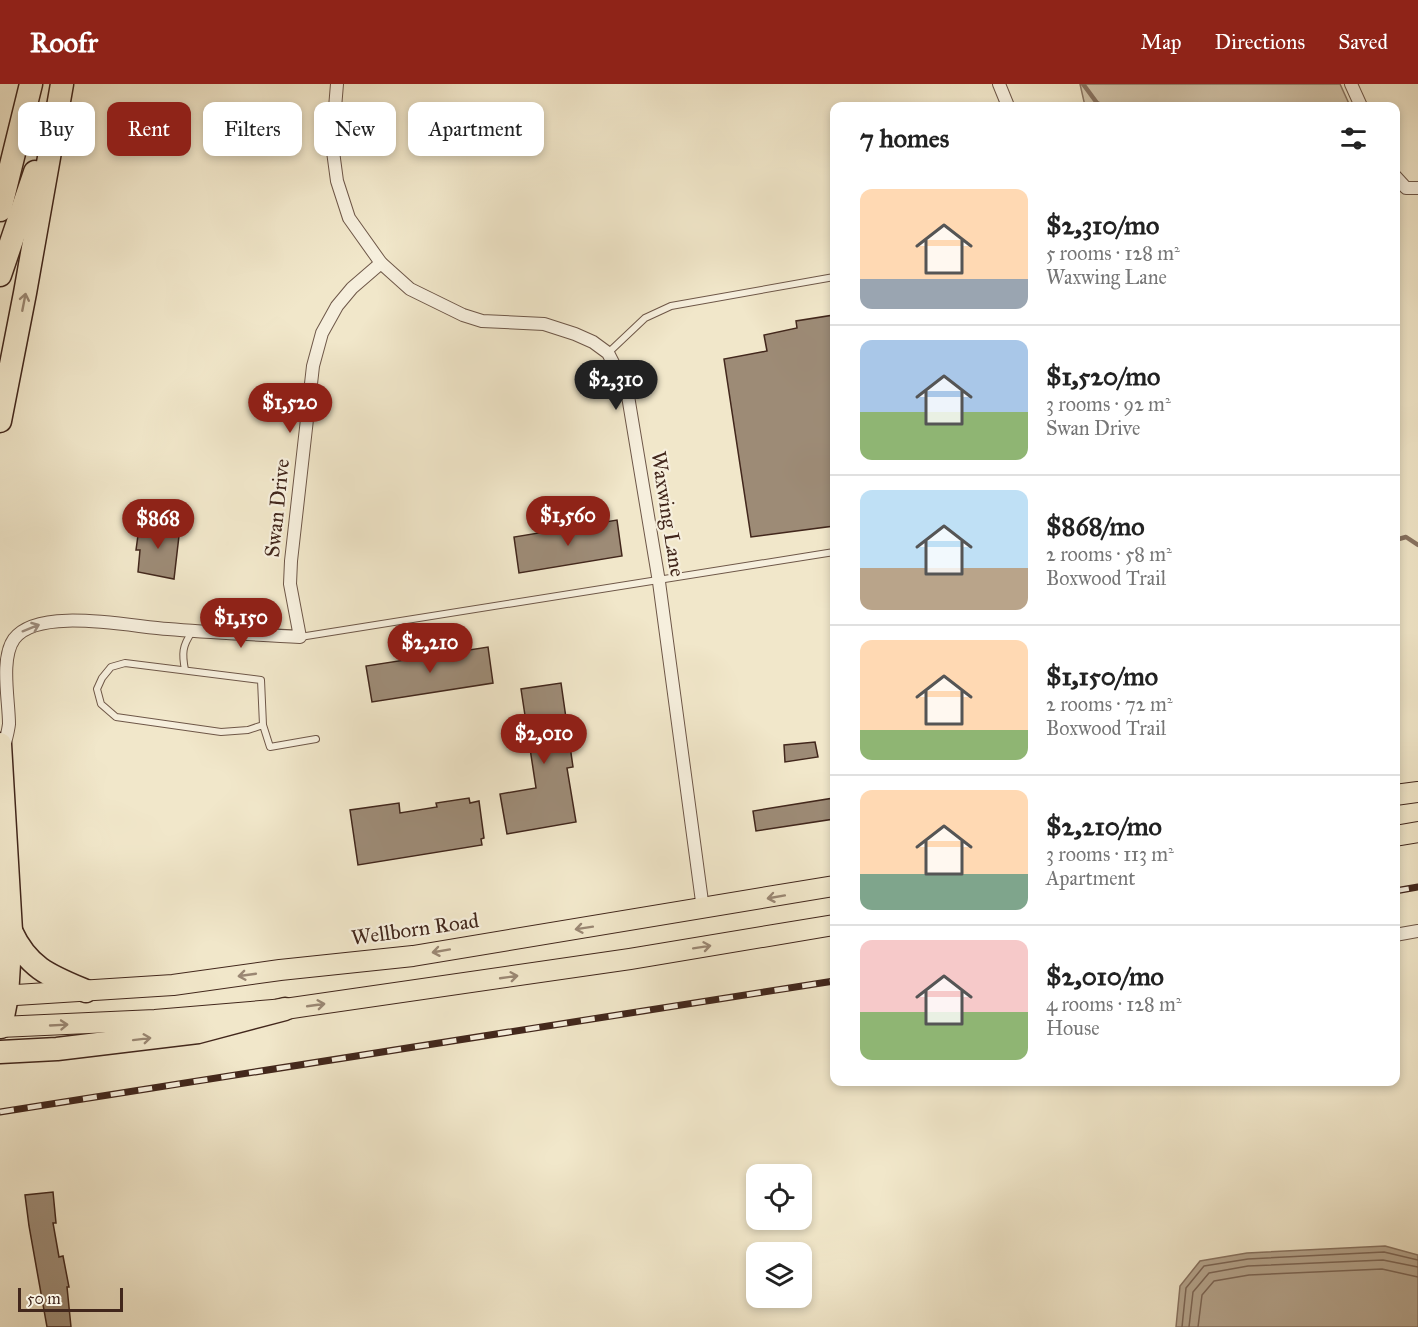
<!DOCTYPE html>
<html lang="en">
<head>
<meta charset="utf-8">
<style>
  body { margin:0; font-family:"IM FELL Great Primer",serif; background:#f6f6f6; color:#222; height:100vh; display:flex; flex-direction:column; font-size:22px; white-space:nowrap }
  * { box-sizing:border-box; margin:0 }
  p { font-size:20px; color:#767676 }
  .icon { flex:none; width:33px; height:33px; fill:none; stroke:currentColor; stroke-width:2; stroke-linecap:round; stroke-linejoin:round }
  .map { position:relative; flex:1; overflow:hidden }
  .drawer { position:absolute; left:830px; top:18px; width:570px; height:984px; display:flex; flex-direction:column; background:#fff; border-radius:12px; box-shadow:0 3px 9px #0003 }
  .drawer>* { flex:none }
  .guide { position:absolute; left:18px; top:18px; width:570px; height:54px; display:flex; gap:12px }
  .controls { position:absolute; left:746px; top:1080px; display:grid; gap:12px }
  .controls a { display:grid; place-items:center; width:66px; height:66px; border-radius:12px; background:#fff; box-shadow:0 3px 9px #0003; font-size:30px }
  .scale { position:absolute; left:18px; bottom:15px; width:105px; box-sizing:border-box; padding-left:6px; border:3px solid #42271c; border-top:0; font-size:16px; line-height:21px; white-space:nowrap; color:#42271c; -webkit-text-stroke:4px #f6efdd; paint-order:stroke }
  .price { position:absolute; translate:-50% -51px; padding:0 14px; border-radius:21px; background:#8f2418; color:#fff; font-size:20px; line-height:39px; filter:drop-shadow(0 2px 3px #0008) }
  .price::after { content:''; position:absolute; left:50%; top:36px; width:18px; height:14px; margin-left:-9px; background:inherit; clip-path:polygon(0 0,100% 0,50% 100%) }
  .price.current { background:#222; color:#fff }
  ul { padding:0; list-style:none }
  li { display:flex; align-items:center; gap:18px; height:150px; padding:0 30px }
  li+li { border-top:2px solid #e0e0e0 }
  li span { display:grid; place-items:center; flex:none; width:168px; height:120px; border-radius:12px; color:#555 }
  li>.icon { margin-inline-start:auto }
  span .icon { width:72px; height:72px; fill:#fffc; stroke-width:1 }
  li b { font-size:26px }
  h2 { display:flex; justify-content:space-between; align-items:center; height:72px; padding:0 30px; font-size:26px }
  .chip { padding:0 21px; border-radius:12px; background:#fff; box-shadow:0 3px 9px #0003; font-size:21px; line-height:54px }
  .chip.current { background:#8f2418; color:#fff }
  header { display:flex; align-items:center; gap:36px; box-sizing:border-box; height:84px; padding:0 30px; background:#8f2418; color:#fff }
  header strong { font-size:28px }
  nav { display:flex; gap:33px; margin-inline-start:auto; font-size:21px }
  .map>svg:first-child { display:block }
  .green { fill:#d3c6ac; stroke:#8a7664; stroke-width:1.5 }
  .water { fill:#b6a68f; stroke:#887361; stroke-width:1.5 }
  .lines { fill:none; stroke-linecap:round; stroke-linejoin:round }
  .shore { stroke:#7c6656; stroke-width:1.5 }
  .stream { stroke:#887361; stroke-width:4.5 }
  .building { fill:#9d8b76; stroke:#42271c; stroke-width:1.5 }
  .lane-casing { stroke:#6e5748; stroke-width:8 }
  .street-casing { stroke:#6e5748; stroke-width:14 }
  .primary-casing { stroke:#42271c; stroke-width:22 }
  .highway-casing { stroke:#42271c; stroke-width:25 }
  .lane { stroke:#f6efdd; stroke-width:6 }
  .street { stroke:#f6efdd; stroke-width:12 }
  .primary { stroke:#f1e7ca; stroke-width:20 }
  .highway { stroke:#f1e7ca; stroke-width:22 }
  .rail-casing { stroke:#42271c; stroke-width:7 }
  .rail { stroke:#f6efdd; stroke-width:4.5; stroke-dasharray:14; stroke-linecap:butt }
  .oneway { stroke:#9a8773 }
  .oneway2 { stroke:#9c8b7c }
  .labels { text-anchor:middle; stroke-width:4.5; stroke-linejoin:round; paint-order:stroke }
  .street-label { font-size:21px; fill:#42271c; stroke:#f6efdd }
</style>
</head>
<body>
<header>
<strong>Roofr</strong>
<nav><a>Map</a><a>Directions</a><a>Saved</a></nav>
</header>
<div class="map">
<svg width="1418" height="1243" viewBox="0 0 1418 1243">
  <rect width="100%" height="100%" fill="#f1e7ca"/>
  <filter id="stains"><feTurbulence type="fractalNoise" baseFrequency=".00333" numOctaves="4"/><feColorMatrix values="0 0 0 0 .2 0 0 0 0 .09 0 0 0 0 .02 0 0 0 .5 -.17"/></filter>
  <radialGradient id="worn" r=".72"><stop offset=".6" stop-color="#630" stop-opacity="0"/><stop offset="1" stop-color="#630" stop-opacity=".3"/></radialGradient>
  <polygon class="green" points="1080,0 1340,0 1350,22 1085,22"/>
  <polygon class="water" points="1385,1162 1418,1171 1418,1243 1176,1243 1180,1202 1200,1177 1247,1169"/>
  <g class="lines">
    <g class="shore">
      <polyline points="1182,1243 1186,1204 1204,1182 1248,1175 1384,1168 1418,1176"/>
      <polyline points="1189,1243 1193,1208 1209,1189 1248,1182 1383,1176 1418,1183"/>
      <polyline points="1198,1243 1202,1211 1214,1197 1249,1191 1382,1185 1418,1193"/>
    </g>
    <g class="stream">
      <polyline points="1083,0 1097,19 1103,22"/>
      <polyline points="1395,456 1406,453 1418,461"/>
    </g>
  </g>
  <g class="building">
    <polygon points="834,231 834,442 751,453 724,275 767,267 764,251 797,244 796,237"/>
    <polygon points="617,436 622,472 519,489 514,453"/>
    <polygon points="147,440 180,443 174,495 138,488 140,466 136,466 139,444 146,444"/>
    <polygon points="488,563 493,599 372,618 366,582"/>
    <polygon points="561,599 573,683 567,684 576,738 507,750 500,710 536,704 521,605"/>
    <polygon points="815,658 818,673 785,678 784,661"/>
    <polygon points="469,714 470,719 479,717 484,754 481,755 482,761 358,781 350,726 399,719 400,729 437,723 436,719"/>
    <polygon points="834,714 834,735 756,747 753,727"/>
    <polygon points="53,1108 56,1139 53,1139 59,1173 63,1172 69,1203 67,1203 71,1243 47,1243 29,1142 25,1111"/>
  </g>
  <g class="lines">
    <g class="lane-casing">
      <g id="lane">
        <polyline points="608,269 645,234 671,222 834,193"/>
        <polyline points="300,553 834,468"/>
        <path d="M185,586C182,570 182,562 192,548"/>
        <polyline points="263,641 261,596 125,579 111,583 102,594 97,605 101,620 116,633 221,648 248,646 263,641 270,663 316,655"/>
      </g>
    </g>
    <g class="street-casing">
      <g id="street">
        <polyline points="337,0 332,60 337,97 349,134 381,179 410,205 463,231 482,237 544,240 575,250 593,258 608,269 627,306 659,498 703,825"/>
        <polyline points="999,0 1008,22"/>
        <polyline points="1351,0 1361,22"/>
        <polyline points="1395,92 1406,104 1418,104"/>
        <path d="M3,667C5,658 8,649 9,640C9,616 0,575 14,555C38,522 132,543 168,545C212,549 256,550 300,553L290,500L291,477L313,282L322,249L337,222L352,204L381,179"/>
        <polyline points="1395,851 1418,847"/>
      </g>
    </g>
    <g class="primary-casing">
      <g id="primary">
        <polyline points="1395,711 1418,708"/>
        <polyline points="1395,752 1418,748"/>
        <polyline points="0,912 173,901 280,886 413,872 834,802"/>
        <polyline points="0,943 155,936 285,925 630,875 834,841"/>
      </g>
    </g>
    <g class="highway-casing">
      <g id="highway">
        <polyline points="0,126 31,0"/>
        <polyline points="0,191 35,88"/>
        <polyline points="0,337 25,209 62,0"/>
        <polyline points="0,660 11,847 7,912 1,943"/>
        <path d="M11,847C28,884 50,892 86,907"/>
        <polyline points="0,968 57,965 198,948 285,925"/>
      </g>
    </g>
    <use href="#lane" class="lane"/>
    <use href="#street" class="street"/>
    <use href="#primary" class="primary"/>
    <use href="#highway" class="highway"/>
    <g class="rail-casing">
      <g id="rail">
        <polyline points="1395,807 1418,803"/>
        <polyline points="0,1028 834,897"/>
      </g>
    </g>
    <use href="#rail" class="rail"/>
  </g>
  <defs><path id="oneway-shaft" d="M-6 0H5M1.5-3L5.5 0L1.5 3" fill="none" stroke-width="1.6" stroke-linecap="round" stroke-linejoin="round" transform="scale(1.5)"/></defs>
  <g class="oneway">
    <use href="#oneway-shaft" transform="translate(24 218) rotate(-79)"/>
    <use href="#oneway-shaft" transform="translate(776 813) rotate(170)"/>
    <use href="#oneway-shaft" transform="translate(584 844) rotate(171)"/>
    <use href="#oneway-shaft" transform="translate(702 863) rotate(-9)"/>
    <use href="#oneway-shaft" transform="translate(441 867) rotate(170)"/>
    <use href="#oneway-shaft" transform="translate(247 891) rotate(172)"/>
    <use href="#oneway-shaft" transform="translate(509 893) rotate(-8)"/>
    <use href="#oneway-shaft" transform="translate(316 921) rotate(-8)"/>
    <use href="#oneway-shaft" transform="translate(59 941) rotate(-3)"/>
    <use href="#oneway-shaft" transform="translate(142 955) rotate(-7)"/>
  </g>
  <use class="oneway2" href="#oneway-shaft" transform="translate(31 544) rotate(-22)"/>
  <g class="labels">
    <g class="street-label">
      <text transform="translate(277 424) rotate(-84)" y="7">Swan Drive</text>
      <text transform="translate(668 430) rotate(81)" y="7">Waxwing Lane</text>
      <text transform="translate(415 845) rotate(-8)" y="7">Wellborn Road</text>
    </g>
  </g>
  <rect width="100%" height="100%" filter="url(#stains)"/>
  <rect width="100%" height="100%" fill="url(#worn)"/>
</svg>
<div class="controls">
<a><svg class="icon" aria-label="locate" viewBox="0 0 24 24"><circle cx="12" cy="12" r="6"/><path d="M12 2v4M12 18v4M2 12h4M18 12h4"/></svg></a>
<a><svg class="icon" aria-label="layers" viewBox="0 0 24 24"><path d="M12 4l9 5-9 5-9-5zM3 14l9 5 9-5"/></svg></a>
</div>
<div class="scale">50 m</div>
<b class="price current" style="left:616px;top:327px">$2,310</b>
<b class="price" style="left:290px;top:350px">$1,520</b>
<b class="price" style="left:568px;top:463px">$1,560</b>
<b class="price" style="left:158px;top:466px">$868</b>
<b class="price" style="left:241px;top:565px">$1,150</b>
<b class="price" style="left:430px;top:590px">$2,210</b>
<b class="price" style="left:544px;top:681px">$2,010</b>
<div class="guide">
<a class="chip">Buy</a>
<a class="chip current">Rent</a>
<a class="chip">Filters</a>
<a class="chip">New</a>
<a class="chip">Apartment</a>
</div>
<section class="drawer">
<h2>7 homes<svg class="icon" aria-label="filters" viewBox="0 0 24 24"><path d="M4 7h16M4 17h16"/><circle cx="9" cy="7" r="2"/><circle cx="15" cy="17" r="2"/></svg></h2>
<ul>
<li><span style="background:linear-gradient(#ffd9b3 75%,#9aa5b1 0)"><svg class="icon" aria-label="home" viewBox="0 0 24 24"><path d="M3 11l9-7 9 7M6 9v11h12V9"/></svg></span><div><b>$2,310/mo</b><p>5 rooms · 128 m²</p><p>Waxwing Lane</p></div></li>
<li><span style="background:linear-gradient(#a9c7e8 60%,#8fb573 0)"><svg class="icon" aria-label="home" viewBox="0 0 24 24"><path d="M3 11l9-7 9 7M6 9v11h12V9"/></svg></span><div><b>$1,520/mo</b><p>3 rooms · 92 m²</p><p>Swan Drive</p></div></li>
<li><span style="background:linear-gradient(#bfe0f5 65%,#b9a48a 0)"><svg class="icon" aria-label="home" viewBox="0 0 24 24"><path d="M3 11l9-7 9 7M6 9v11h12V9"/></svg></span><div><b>$868/mo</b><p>2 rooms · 58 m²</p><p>Boxwood Trail</p></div></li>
<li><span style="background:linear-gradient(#ffd9b3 75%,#8fb573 0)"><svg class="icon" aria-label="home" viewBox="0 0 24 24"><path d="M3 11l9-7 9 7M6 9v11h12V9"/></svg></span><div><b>$1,150/mo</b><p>2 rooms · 72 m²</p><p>Boxwood Trail</p></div></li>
<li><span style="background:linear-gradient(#ffd9b3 70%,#7fa58c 0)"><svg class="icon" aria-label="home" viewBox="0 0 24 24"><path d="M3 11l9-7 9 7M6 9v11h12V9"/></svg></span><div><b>$2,210/mo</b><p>3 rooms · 113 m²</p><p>Apartment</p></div></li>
<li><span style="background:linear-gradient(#f6c9c9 60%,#8fb573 0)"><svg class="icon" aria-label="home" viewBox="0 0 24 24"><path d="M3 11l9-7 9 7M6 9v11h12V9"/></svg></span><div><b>$2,010/mo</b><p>4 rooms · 128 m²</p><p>House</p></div></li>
</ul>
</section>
</div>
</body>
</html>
